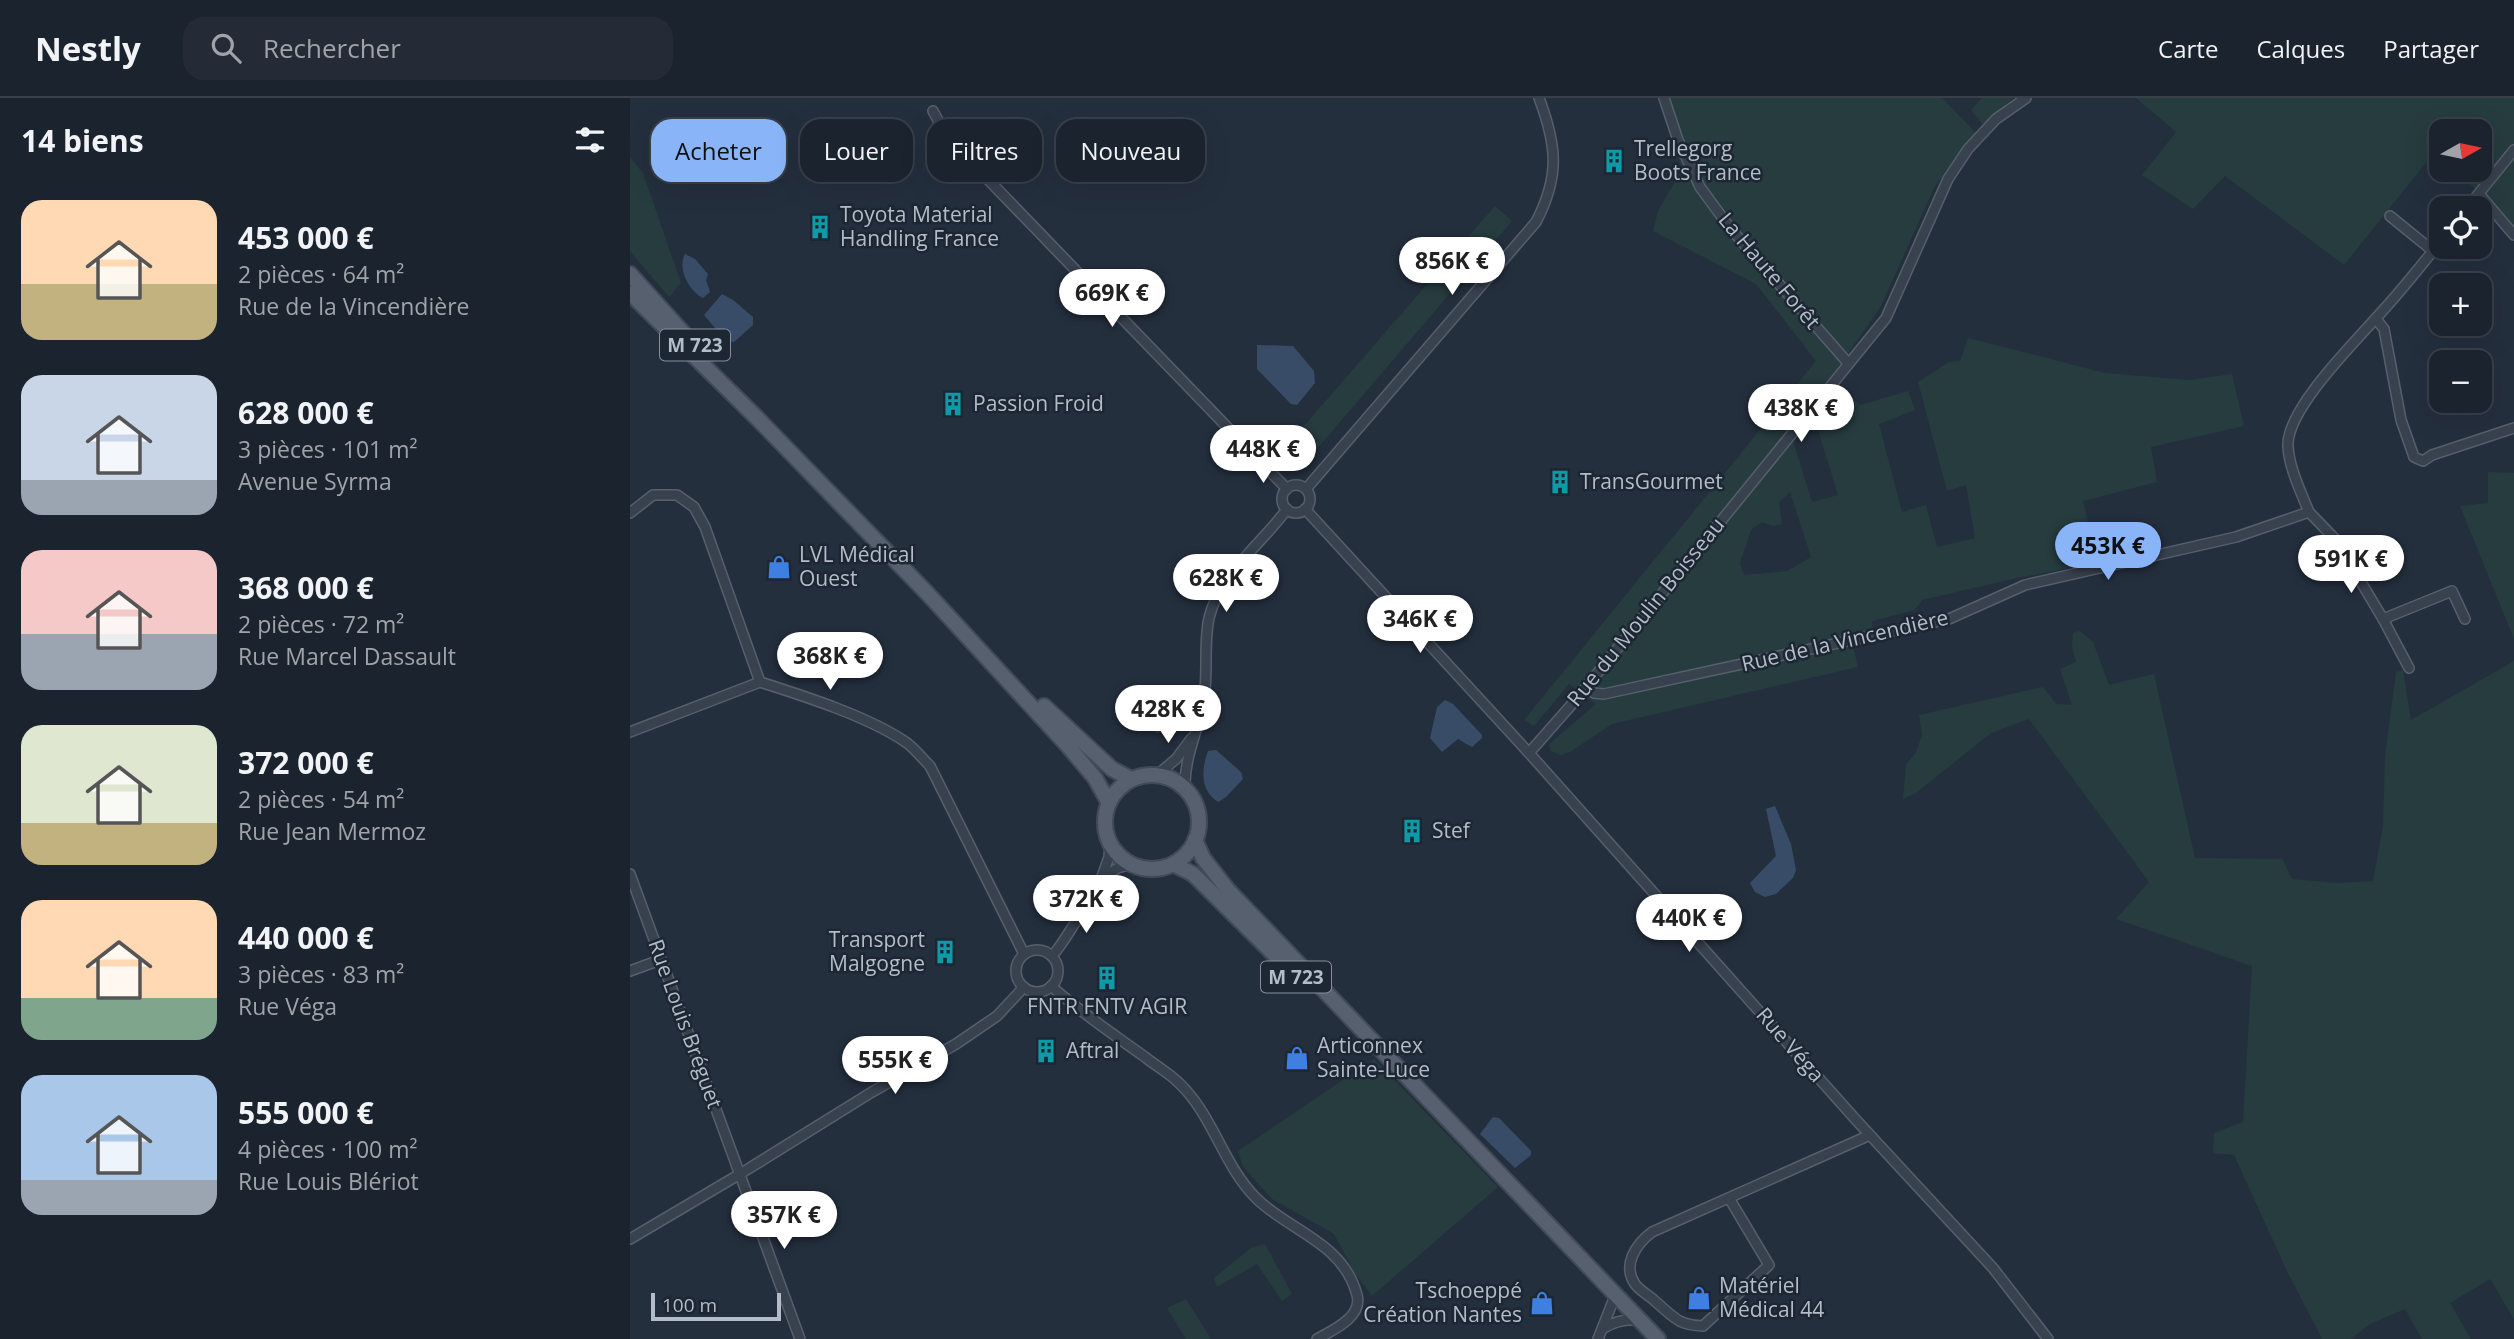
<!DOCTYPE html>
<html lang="fr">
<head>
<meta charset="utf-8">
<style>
  body { margin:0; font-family:"Open Sans",sans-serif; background:#242b36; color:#f1f3f6; height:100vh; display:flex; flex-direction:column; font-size:26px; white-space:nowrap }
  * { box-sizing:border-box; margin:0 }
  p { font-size:23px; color:#a0a4aa }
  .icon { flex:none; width:38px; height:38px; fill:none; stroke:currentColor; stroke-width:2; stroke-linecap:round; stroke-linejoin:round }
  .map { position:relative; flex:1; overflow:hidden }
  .panel { display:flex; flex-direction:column; background:#1b232e; width:630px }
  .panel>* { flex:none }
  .guide { position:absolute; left:21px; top:21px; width:665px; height:63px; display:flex; gap:14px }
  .needle { width:46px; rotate:81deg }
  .fabs { position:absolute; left:1799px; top:21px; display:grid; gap:14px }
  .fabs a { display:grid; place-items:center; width:63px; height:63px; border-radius:14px; background:#1b232e; box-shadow:0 7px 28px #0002,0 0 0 2px #39404a; font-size:35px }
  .scale { position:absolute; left:21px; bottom:18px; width:130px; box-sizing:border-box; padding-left:7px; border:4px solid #b4bcc9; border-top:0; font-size:19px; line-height:24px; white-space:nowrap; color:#b4bcc9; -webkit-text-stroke:5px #1d2633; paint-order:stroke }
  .price { position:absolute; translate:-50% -60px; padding:0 16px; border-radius:24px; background:#fff; color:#222; font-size:23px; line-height:46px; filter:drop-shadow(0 2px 4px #0008) }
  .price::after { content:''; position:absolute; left:50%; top:42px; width:21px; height:16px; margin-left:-10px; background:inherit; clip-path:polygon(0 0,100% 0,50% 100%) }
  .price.selected { background:#8ab4f8; color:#111 }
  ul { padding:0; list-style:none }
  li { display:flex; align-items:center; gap:21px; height:175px; padding:0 21px }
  li span { display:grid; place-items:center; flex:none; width:196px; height:140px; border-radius:21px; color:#555 }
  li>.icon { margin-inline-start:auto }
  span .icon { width:84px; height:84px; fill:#fffc; stroke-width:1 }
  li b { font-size:30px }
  h2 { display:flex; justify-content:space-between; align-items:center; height:84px; padding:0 21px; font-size:30px }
  .tag { padding:0 24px; border-radius:21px; background:#1b232e; box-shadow:0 7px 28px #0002,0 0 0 2px #39404a; font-size:24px; line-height:63px }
  .tag.selected { background:#8ab4f8; color:#111 }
  header { display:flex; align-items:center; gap:42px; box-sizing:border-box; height:98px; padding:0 35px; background:#1b232e; border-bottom:2px solid #39404a }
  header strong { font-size:33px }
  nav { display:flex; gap:38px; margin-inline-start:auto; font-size:24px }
  .search { width:490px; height:63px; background:#242b36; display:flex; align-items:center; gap:18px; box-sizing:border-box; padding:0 24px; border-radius:21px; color:#a0a4aa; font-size:26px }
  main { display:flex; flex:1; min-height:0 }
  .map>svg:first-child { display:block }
  .green { fill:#263c3f; fill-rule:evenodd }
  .water { fill:#394c67 }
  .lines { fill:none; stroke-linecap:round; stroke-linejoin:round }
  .minor-casing { stroke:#565f6c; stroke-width:12 }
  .primary-casing { stroke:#414a57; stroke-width:18 }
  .minor { stroke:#38414e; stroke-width:9 }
  .primary { stroke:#56606e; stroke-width:14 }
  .labels { text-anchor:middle; stroke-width:5; stroke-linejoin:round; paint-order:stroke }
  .shield { fill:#1d2633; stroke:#878f9c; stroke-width:2 }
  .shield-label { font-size:19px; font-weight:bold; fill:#b4bcc9 }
  .poi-label { font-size:21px; fill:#b4bcc9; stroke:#1d2633; text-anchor:start }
  .street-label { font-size:21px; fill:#b4bcc9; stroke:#1d2633 }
</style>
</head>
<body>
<header>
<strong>Nestly</strong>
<div class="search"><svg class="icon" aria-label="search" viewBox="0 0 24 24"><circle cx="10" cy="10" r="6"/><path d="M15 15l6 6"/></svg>Rechercher</div>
<nav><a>Carte</a><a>Calques</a><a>Partager</a></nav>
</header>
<main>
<section class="panel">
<h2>14 biens<svg class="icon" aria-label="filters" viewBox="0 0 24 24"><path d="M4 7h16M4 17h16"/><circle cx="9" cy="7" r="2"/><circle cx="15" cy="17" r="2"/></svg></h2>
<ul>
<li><span style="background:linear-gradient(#ffd9b3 60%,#c2b280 0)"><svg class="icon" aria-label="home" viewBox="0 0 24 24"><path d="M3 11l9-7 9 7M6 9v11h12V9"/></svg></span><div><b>453 000 €</b><p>2 pièces · 64 m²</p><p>Rue de la Vincendière</p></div></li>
<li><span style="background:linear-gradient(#c9d6e8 75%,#9aa5b1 0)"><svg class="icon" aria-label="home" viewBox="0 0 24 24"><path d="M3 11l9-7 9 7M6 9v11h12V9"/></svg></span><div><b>628 000 €</b><p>3 pièces · 101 m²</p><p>Avenue Syrma</p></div></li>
<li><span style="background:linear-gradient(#f6c9c9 60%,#9aa5b1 0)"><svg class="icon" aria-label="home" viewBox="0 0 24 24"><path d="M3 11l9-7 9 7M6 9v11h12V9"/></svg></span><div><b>368 000 €</b><p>2 pièces · 72 m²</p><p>Rue Marcel Dassault</p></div></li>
<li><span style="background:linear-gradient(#dfe7d0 70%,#c2b280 0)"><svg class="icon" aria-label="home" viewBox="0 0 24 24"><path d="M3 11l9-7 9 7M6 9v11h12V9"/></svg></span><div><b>372 000 €</b><p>2 pièces · 54 m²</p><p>Rue Jean Mermoz</p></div></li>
<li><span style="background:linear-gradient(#ffd9b3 70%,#7fa58c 0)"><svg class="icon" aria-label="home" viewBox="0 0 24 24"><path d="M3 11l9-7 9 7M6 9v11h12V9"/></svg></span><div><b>440 000 €</b><p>3 pièces · 83 m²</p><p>Rue Véga</p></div></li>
<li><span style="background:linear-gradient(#a9c7e8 75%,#9aa5b1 0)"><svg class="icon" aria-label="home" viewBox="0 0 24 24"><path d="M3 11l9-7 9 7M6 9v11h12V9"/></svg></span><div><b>555 000 €</b><p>4 pièces · 100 m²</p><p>Rue Louis Blériot</p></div></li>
</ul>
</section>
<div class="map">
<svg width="1884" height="1241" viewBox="0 0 1884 1241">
  <rect width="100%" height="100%" fill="#242f3e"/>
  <g class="green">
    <path d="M1029,0H1312L1346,35L1305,88L1250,210L1211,265L1159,330L1182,404L1208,397L1184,319L1213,289L1230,307L1278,293L1285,312L1249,326L1272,414L1296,407L1307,449L1345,440L1336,387L1317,393L1288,284L1319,264L1330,263L1338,240L1475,275L1560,282L1602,276L1614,328L1521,349L1527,384L1453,403L1467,465L1387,480L1292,502L1285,512L1242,523L1245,542L1223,548L1228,569L982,626L940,654L930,657L921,653L919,646L966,606L939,586L904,628L894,622L1186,263L1126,186L1023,133L1028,113L1052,72ZM1160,394L1181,459L1157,473L1114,477L1110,465L1121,432L1132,424L1143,428L1152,426L1149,404Z"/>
    <polygon points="1352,0 1383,0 1353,27 1341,12"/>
    <polygon points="1506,0 1884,0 1884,132 1852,96 1822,72 1850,72 1850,33 1811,33 1811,62 1803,56 1714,167 1595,78 1563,111 1512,77 1546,34"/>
    <polygon points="0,59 13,75 51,185 39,199 0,153"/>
    <polygon points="865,108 882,123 680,359 661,343"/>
    <polygon points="1858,374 1884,375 1884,541 1830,408 1858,405"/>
    <polygon points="1450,533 1463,544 1479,587 1524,576 1565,760 1652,761 1662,781 1707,785 1743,783 1753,728 1755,658 1766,574 1773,572 1781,622 1884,563 1884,1221 1860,1181 1820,1205 1841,1241 1792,1241 1775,1211 1740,1226 1721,1241 1692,1241 1657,1173 1604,1057 1583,1055 1584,1035 1613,1024 1622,868 1486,821 1519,784 1399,621 1361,635 1286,695 1273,701 1276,667 1286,654 1292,637 1289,617 1413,589 1426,606 1442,607 1430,571 1446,564 1442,549 1443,535"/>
    <polygon points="744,961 868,1089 742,1198 724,1174 704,1136 642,1101 613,1069 608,1053"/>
    <polygon points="635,1146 662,1196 652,1203 627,1166 587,1189 584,1180 621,1150"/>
    <polygon points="556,1201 581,1241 556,1241 537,1210"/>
  </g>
  <g class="water">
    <path d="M55,156L65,161L78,176L76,182L80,194L73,200C59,193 47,170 55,156Z"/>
    <polygon points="92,196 103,202 123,219 123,227 104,244 96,243 74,217"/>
    <polygon points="627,247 663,248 684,273 685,285 667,307 661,306 627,271"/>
    <path d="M541,600C545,611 536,624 530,634L527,635L522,630L521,624Z"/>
    <polygon points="815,602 823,606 852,637 852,640 842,649 828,641 812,654 800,640 807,609"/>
    <path d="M586,652L611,674L613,681L596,699L588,704C570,693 571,671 578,653Z"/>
    <polygon points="1145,708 1161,746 1166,772 1163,780 1146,796 1135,799 1125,794 1120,785 1146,758 1136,711"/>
    <polygon points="863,1019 869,1020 901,1053 901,1057 885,1070 850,1036"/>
  </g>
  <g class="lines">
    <g class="minor-casing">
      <g id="minor">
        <polyline points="1034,0 1048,42 1070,89 1100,130 1218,265"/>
        <polyline points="303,13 317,39 657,391"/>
        <polyline points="1849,96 1884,137"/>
        <polyline points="1837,110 1884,52"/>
        <polyline points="1760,118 1803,153"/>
        <polyline points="1746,221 1754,231 1771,322 1784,359 1793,363 1802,357 1884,330"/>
        <circle cx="666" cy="401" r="14"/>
        <path d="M676,391L906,124C930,78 927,48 909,0"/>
        <polyline points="675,411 899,655 1227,1023 1363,1170 1418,1241"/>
        <polyline points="1679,414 1706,442 1753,521 1779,570"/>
        <path d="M0,415L23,397H47L64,409L75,429L130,584C174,598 240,619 277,645C285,651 293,661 300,668L394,856"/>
        <polyline points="1753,521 1822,493 1835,521"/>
        <path d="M956,589L964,595L974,596L1319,521L1395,487L1606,439L1679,414C1671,394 1659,370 1658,348C1656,310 1731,238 1756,209C1775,188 1793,165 1811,143"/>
        <polyline points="0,634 130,584"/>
        <polyline points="899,655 943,605 1256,220 1318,81 1338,51 1366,21 1396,0"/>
        <polyline points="527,677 546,661 561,641"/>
        <path d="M555,690C554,661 567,635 573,606C579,578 573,548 579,520C590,475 631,447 657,411"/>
        <polyline points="0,776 170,1241"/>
        <polyline points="470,784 479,759 480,744"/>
        <circle cx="407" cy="873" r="21"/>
        <path d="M422,858C443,835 462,787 486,771C491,768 496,768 502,767"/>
        <polyline points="0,873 30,862"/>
        <path d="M421,888C450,914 483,936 515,959C526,968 539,975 549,985C583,1017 593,1067 626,1100C659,1133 713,1144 727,1197C733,1219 703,1232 687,1241"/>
        <path d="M1099,1100L1139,1167L1073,1228C1048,1227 1045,1220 1026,1204C1020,1198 1010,1193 1005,1186C992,1167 1006,1146 1022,1134L1240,1037"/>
        <polyline points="0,1141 110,1076 242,994 326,946 367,918 394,889"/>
        <path d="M974,1230C985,1223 996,1221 1009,1222"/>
        <polyline points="968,1241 985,1198"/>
      </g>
    </g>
    <g class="primary-casing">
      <g id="primary">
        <polyline points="0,176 65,248"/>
        <polyline points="0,195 127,320 298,496 438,648 465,680 479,705"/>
        <polyline points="414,608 482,671 501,681"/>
        <circle cx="522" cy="724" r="47"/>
        <polyline points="565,742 573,760 598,792 1028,1241"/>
        <polyline points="543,766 563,776 665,877"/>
      </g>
    </g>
    <use href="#minor" class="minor"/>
    <use href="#primary" class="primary"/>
  </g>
  <defs>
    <g id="building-bare" transform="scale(1.89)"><path d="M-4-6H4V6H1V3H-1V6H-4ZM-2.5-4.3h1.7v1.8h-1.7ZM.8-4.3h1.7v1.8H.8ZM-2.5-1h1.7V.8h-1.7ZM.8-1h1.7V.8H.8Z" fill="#0f9aa8" stroke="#1d2633" stroke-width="2.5" paint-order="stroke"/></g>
    <g id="shop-bare" transform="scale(1.89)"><path d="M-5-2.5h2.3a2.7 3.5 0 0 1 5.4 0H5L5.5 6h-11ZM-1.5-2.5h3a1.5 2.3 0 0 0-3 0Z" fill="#3f7fe0" stroke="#1d2633" stroke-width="2.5" paint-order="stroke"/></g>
  </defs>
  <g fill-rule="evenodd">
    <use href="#building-bare" x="984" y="63"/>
    <use href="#building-bare" x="190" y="129"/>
    <use href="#building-bare" x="323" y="306"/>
    <use href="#building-bare" x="930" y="384"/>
    <use href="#shop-bare" x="149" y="469"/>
    <use href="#building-bare" x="782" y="733"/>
    <use href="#building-bare" x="315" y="854"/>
    <use href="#building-bare" x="477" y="880"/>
    <use href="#building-bare" x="416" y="953"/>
    <use href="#shop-bare" x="667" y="960"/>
    <use href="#shop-bare" x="1069" y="1200"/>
    <use href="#shop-bare" x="912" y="1205"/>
  </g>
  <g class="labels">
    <g class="shield">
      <rect x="30" y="231.5" width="70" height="31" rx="5"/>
      <rect x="631" y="863.5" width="70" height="31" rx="5"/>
    </g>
    <g class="shield-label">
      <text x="65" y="254">M 723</text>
      <text x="666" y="886">M 723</text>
    </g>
    <g class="poi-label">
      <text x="1004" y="58">Trellegorg<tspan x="1004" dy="24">Boots France</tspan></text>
      <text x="210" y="124">Toyota Material<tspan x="210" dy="24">Handling France</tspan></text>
      <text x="343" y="313">Passion Froid</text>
      <text x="950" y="391">TransGourmet</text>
      <text x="169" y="464">LVL Médical<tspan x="169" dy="24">Ouest</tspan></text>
      <text x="802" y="740">Stef</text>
      <text x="295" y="849" text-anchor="end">Transport<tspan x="295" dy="24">Malgogne</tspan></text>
      <text x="477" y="916" text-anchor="middle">FNTR FNTV AGIR</text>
      <text x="687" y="955">Articonnex<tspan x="687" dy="24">Sainte-Luce</tspan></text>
      <text x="436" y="960">Aftral</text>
      <text x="1089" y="1195">Matériel<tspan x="1089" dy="24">Médical 44</tspan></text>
      <text x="892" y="1200" text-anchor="end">Tschoeppé<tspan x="892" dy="24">Création Nantes</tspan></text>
    </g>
    <g class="street-label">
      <text transform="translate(1139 173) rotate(50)" y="7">La Haute Forêt</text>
      <text transform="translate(1016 514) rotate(-51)" y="7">Rue du Moulin Boisseau</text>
      <text transform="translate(1215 543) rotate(-13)" y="7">Rue de la Vincendière</text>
      <text transform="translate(55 926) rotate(70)" y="7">Rue Louis Bréguet</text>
      <text transform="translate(1160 947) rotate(49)" y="7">Rue Véga</text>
    </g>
  </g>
</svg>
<div class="fabs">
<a><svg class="needle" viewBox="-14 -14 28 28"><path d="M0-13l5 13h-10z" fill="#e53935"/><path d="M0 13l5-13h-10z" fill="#a0a4aa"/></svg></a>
<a><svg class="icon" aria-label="locate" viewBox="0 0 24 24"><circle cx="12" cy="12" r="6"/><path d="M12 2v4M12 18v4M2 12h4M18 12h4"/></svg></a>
<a>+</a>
<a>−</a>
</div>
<div class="scale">100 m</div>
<b class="price" style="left:822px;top:199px">856K €</b>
<b class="price" style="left:482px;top:231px">669K €</b>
<b class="price" style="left:1171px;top:346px">438K €</b>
<b class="price" style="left:633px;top:387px">448K €</b>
<b class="price selected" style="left:1478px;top:484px">453K €</b>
<b class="price" style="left:1721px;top:497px">591K €</b>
<b class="price" style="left:596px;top:516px">628K €</b>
<b class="price" style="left:790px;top:557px">346K €</b>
<b class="price" style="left:200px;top:594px">368K €</b>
<b class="price" style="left:538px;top:647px">428K €</b>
<b class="price" style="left:456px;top:837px">372K €</b>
<b class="price" style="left:1059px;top:856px">440K €</b>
<b class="price" style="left:265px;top:998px">555K €</b>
<b class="price" style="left:154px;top:1153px">357K €</b>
<div class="guide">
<a class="tag selected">Acheter</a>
<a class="tag">Louer</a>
<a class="tag">Filtres</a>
<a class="tag">Nouveau</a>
</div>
</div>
</main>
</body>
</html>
